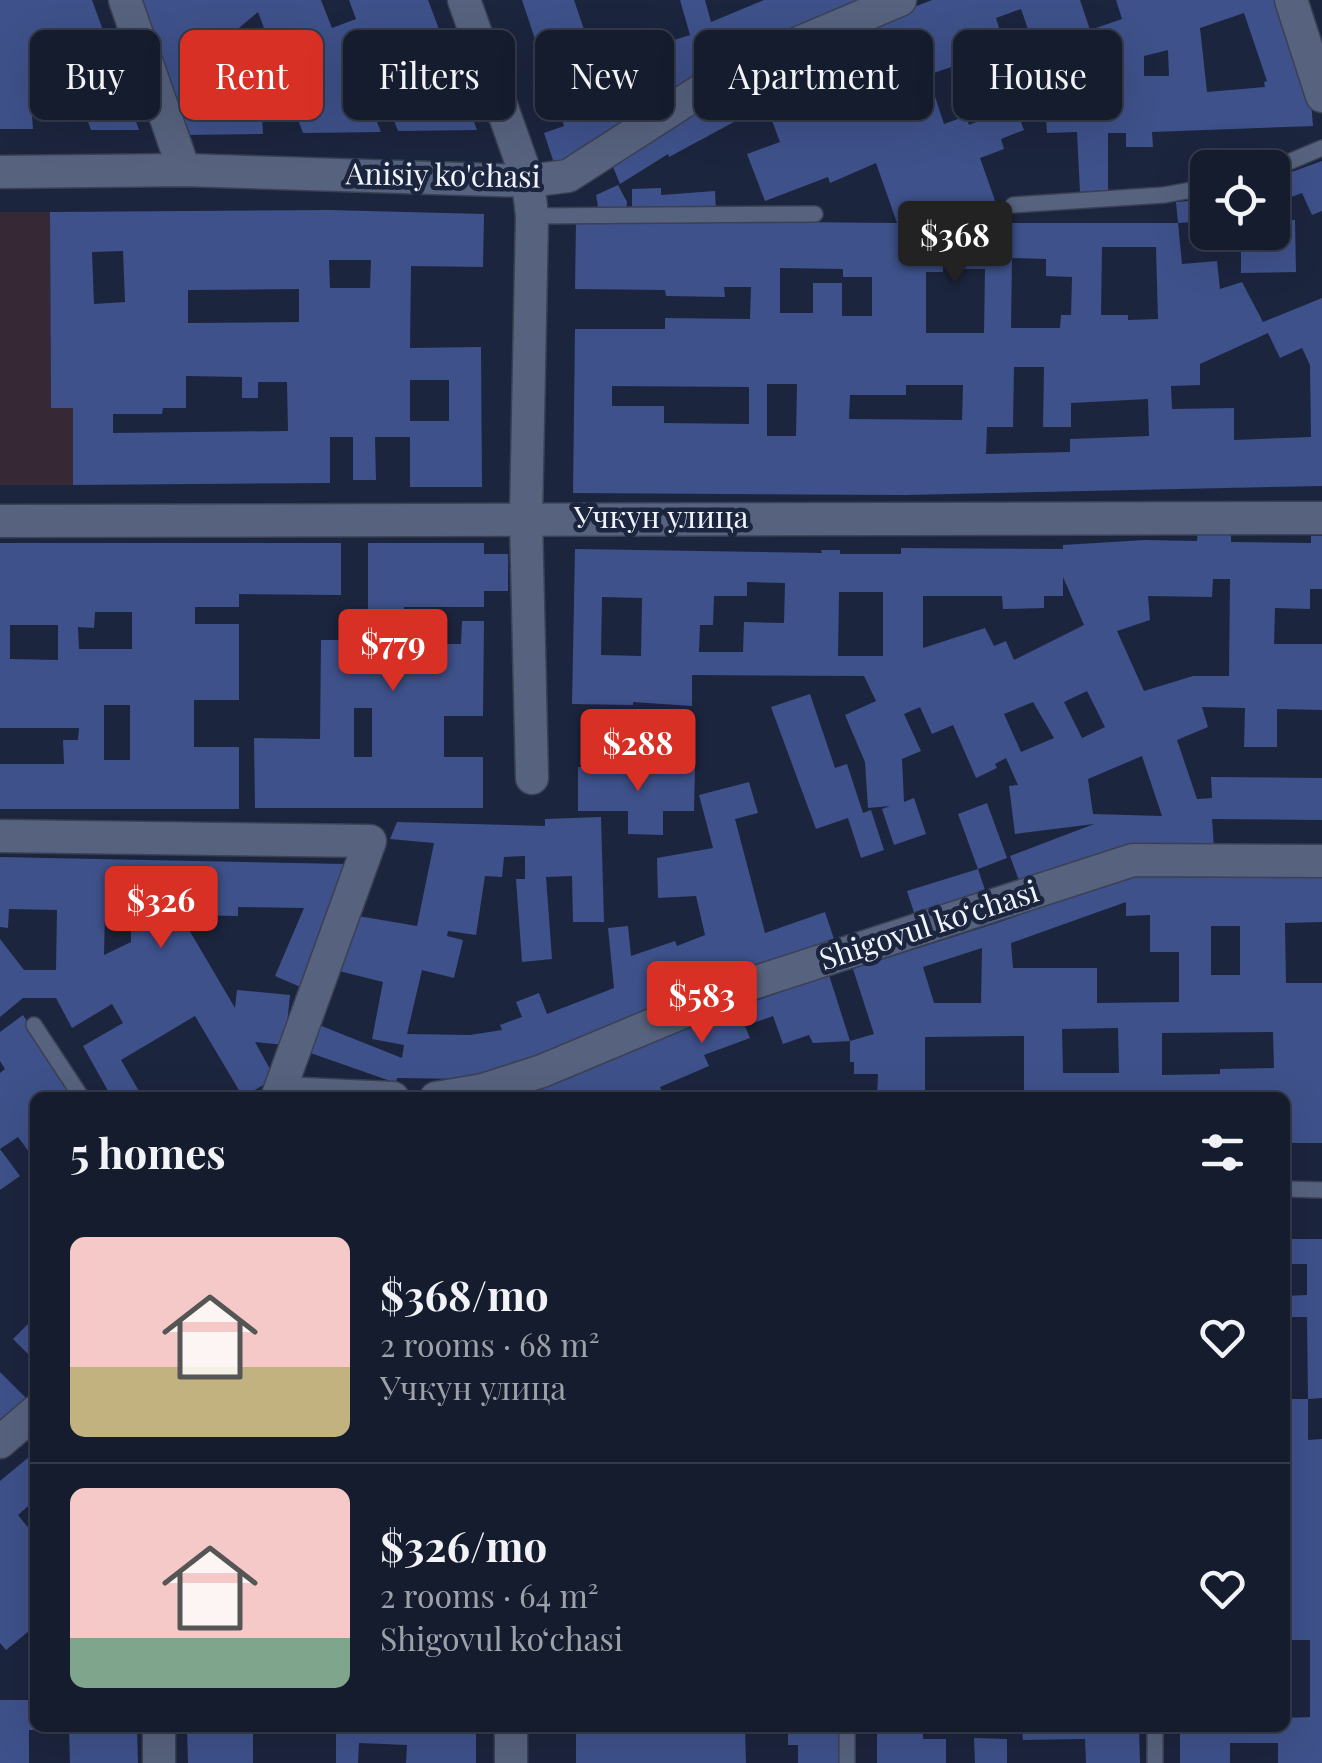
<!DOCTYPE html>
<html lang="en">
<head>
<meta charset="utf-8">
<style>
  body { margin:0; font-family:"Playfair Display",serif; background:#1e2536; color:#f1f3f6; height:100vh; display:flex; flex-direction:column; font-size:38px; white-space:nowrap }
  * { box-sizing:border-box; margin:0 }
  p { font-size:32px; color:#9da1aa }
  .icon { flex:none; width:55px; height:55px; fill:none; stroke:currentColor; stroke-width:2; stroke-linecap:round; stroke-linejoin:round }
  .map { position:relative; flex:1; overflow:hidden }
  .drawer { position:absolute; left:30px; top:1092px; width:1260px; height:640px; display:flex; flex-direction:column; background:#151c2e; border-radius:15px; box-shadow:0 10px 40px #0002,0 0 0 2px #343a4a }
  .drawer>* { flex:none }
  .banner { position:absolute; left:30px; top:30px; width:1262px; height:90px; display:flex; gap:20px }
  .tools { position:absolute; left:1190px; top:150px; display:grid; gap:20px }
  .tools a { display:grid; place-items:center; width:100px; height:100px; border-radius:15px; background:#151c2e; box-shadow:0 10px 40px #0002,0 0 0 2px #343a4a; font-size:50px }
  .price { position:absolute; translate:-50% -85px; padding:0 22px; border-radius:10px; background:#d93025; color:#fff; font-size:32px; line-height:65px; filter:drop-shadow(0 2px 5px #0008) }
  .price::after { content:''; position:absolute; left:50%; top:60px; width:30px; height:22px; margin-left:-15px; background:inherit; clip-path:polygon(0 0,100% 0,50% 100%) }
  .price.current { background:#222; color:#fff }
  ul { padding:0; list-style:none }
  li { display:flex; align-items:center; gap:30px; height:250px; padding:0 40px }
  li+li { border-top:2px solid #343a4a }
  li span { display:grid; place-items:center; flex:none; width:280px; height:200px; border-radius:15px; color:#555 }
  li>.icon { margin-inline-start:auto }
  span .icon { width:120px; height:120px; fill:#fffc; stroke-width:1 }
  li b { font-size:42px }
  h2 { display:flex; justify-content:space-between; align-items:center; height:120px; padding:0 40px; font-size:42px }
  .tag { padding:0 35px; border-radius:15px; background:#151c2e; box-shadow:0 10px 40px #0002,0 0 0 2px #343a4a; font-size:35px; line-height:90px }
  .tag.current { background:#d93025; color:#fff }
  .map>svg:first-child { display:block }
  .education { fill:#372835 }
  .building { fill:#3e518a; fill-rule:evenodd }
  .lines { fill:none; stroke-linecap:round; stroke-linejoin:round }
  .service-casing { stroke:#3a4154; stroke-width:18 }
  .minor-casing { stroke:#3a4154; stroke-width:35 }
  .service { stroke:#57627e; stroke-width:15 }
  .minor { stroke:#57627e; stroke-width:32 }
  .labels { text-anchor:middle; stroke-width:9; stroke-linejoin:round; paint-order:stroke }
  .street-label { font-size:30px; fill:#f0f4fe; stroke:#1c253e }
</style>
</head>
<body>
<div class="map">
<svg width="1322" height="1763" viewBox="0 0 1322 1763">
  <rect width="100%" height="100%" fill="#1c253e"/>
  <polygon class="education" points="0,212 50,212 51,408 73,408 73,485 0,485"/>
  <g class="building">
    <polygon points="0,0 92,0 139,130 91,130 66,62 29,77 33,129 0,129"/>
    <polygon points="139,0 321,0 332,28 356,19 349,0 428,0 477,130 398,131 377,75 361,81 381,132 303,133 258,12 216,47 235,99 261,97 263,134 186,135"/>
    <polygon points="522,0 574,0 611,109 641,99 627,55 690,35 680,0 705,0 711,22 764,0 873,0 701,71 704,79 669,91 672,101 555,166 544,133 564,126"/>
    <path d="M932,0H1080L1090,30L1122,19L1116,0H1279L1309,78L1313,126L1152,132L1153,147H1126V133H1108V190L1080,192L1077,132L1047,133L1044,86L1105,83L1103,55L1071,66L1058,29L1031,38L1021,9L996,18L1000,31L952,48L957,65L928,75L944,124L966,116L969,125L1015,106L1024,130L1001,139L1004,149L980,158L999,212L947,215L927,223H944L943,272H926V333H984L985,269H956V223H1178L1182,264L1217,261L1220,289L1242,282L1263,322L1322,298V486L905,495L573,493L575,329H665V318L750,319L751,287H724L725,297L666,296L665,290L575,289L576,220L897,223L876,163L830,183L828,177L765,201L747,154L780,142L764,99L740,109L743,115L733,119L734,122L669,157L668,154L620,184L609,157L725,81ZM1244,13L1267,81L1264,82L1265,87L1207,92L1200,28ZM1168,50L1169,76H1144V56ZM863,58L877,99L855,106L852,98L804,115L795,89L840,74L837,67ZM1102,247H1156L1158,319L1128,320V315H1101ZM1012,258L1046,259V276L1072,277L1071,315H1061L1060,328H1011ZM780,268L843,269V277H872V316H842V283H813V313H780ZM1268,333L1280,358L1302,348L1310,365L1311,437L1234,440V408L1172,409L1171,386L1200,385V364ZM1014,367H1044L1043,427H1071V403L1148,399L1149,436L1070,439V452L986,454L987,427H1013ZM767,384H797L796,436H767ZM906,385H963L962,420L849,419L850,395H906ZM612,386L749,387V424L664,423V406H612Z"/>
    <polygon points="1024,30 1038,69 1012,78 1015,89 997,96 975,47"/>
    <polygon points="1322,161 1322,211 1312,215 1302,193 1272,204 1272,179"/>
    <polygon points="618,185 627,202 626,211 599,212 596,195"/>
    <polygon points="661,188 661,195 715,191 716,211 632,211 632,189"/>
    <polygon points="1208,199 1208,221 1178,223 1176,202"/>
    <path d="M329,210L484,214L483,267L411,266L410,348L481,347L482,487H410V437H375L376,480H353V437H330V483L73,485V408H51L50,212ZM123,251L125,302L94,304L92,252ZM329,260H371L370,288H330ZM299,289V322L188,323V290ZM186,376L242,377V398H258V382H287L288,431L113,433V414H162L163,408H186ZM410,380H449V421H410Z"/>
    <polygon points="1295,220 1296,272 1241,273 1241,232 1272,232 1272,221"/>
    <path d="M1198,526L1231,527V542L1311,543V536H1322V589H1310V609L1275,608L1274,644H1322V710L1277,709V747H1244L1245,708L1202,707L1208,727L1177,740L1197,799L1212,798L1211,777L1322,778V820L1212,819L1214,848L1021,886L1010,856L1094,824L1015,834L1009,786L1018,785L1006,758L995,764L997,768L976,778L953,725L932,734L920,707L904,714L921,751L902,759L904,802L914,798L926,834L894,845L882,809L890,806L868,808L865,762L845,715L876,701L864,676L692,675V706L633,702V705L572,704L575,549L822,553L821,550H840V554H901V548L1063,549V545L1145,540L1197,541ZM1063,577L1084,625L1014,660L1006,641L994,646L985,628L923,648V596H1002L1003,609L1044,608V596H1063ZM1213,579H1230L1229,676H1193L1144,691L1117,631L1150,620L1148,596L1212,597ZM747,582L785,583L784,623L744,622L743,652H699L700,625H713L714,596H747ZM839,592H883V656H838ZM602,597L642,598L641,656L601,655ZM1087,691L1105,727L1082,738L1064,702ZM1033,702L1054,738L1021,752L1004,714ZM1142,756L1162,816L1093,814L1088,779Z"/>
    <path d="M0,543H341V595L239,594V607H195V624H239V700H194V747H239V809H0V764H64L63,740H78L79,728H0ZM95,612H132V649H79L78,627L94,628ZM10,625H58V660L10,659ZM104,705H130V760H104Z"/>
    <path d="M368,543H484V554H508V591H484V607H404V621H419V644H461L462,621H484L483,716H444V757H483V808H255L254,738L320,739L321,640H368ZM354,708H372V757H354Z"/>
    <polygon points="810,694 835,768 847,764 863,813 871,810 884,850 861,858 848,818 816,829 771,707"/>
    <polygon points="578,767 695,767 694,811 663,811 663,835 628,834 628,811 578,811"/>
    <polygon points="749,782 758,813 735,819 765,933 825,912 836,945 559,1046 561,1051 467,1079 397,1078 396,1083 302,1050 314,1023 402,1058 404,1045 372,1039 383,982 335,970 358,916 417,926 434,843 390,839 397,822 545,826 545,819 601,817 604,922 573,922 572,876 546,877 552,959 522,962 516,879 525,879 525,856 504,857 502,877 485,876 476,935 448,931 447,936 463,940 454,978 422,970 407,1034 470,1035 502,1030 500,1025 522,1017 516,1002 539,993 547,1014 614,988 608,928 628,926 631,956 675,941 677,946 705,935 696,896 658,898 657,858 713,848 699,795"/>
    <polygon points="987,803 1007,858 978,869 958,814"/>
    <path d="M0,857L346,864L305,989L275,976L304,908L238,907V916L178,915L177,927L185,923L235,1008L237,990L290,995L285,1045L255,1042L275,1078L243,1097L195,1016L121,1060L143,1098H112L83,1046L123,1023L112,1004L72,1028L56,998H23L0,1017V939L24,970H56L57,910L9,909L8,928L0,927ZM105,911L131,912V942L104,955Z"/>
    <polygon points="978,869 987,896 916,919 907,891"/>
    <path d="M1322,876V922L1285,923L1286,983H1322V1143H1285V1098H1024V1036L925,1037V1098H877L878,1074H854V1062H850V1041L874,1034L853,969L1003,921L1126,877ZM1126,902V916L1150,915V952H1179V1002L1097,1003V968H1013L1011,943ZM1211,926H1240V975H1211ZM982,948L981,1003H934L923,967ZM1118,1028L1119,1073H1063L1062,1029ZM1273,1032L1274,1068L1220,1069V1074L1162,1075V1033Z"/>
    <polygon points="829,975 850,1041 813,1043 809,1035 783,1044 773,1016 745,1026 750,1038 704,1055 709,1066 660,1087 664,1098 510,1098 691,1024"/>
    <polygon points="23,1015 75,1098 35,1098 35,1160 18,1137 0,1149 20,1176 0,1190 0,1073 5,1069 0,1061 0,1032"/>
    <polygon points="1285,1239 1322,1239 1322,1398 1308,1399 1307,1317 1285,1317 1285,1296 1307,1295 1307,1264 1285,1264"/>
    <polygon points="35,1317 35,1361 13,1339"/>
    <polygon points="0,1372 29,1401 0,1429"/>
    <polygon points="1285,1399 1308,1399 1308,1440 1322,1439 1322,1763 1278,1763 1278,1743 1230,1743 1230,1763 1180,1763 1180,1728 1285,1728 1285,1718 1310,1717 1310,1640 1285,1640 1285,1460 1289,1460"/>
    <polygon points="35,1452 35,1500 18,1515 35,1536 35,1626 6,1650 0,1643 0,1481"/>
    <polygon points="0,1700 35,1700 35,1730 29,1730 29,1763 0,1763"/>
    <polygon points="69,1728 137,1728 138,1763 70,1763"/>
    <polygon points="187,1728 253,1728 253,1763 188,1763"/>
    <polygon points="336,1728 476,1728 476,1763 406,1763 407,1745 359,1743 358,1763 336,1763"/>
    <polygon points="576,1728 745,1728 746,1763 576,1763"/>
    <polygon points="788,1728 838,1728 838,1763 798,1763 798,1745 788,1745"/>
    <polygon points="877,1728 923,1728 923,1739 946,1739 946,1763 877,1763"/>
    <polygon points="1022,1728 1139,1728 1140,1763 1086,1763 1085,1739 1023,1740"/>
    <polygon points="974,1738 1007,1739 1007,1763 975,1763"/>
  </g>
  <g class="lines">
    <g class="service-casing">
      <g id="service">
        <polyline points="1272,169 1322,148"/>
        <polyline points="1013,205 1164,195 1208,187"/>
        <polyline points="532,216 815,214"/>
        <polyline points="34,1025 82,1098"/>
        <polyline points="1285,1189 1322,1190"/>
        <polyline points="1155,1728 1155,1763"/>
        <polyline points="847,1763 847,1728"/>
      </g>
    </g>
    <g class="minor-casing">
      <g id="minor">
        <polyline points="125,0 184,170"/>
        <polyline points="464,0 528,181 532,216 526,518 532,778"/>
        <polyline points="1291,0 1322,96"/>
        <polyline points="0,172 184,170 528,181 568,176 730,72 900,0"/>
        <polyline points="0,521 1322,518"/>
        <polyline points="0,836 370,841 277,1098"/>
        <polyline points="280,1093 393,1098"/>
        <polyline points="436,1098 483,1090 542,1071 750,984 1133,860 1322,861"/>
        <polyline points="0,1442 35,1412"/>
        <polyline points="159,1728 159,1763"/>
        <polyline points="511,1763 511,1728"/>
      </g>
    </g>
    <use href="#service" class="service"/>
    <use href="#minor" class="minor"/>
  </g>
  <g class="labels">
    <g class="street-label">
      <text transform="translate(443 176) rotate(1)" y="10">Anisiy ko'chasi</text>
      <text x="661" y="528">Учкун улица</text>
      <text transform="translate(929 926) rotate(-18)" y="10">Shigovul koʻchasi</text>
    </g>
  </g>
</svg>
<div class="tools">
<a><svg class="icon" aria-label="locate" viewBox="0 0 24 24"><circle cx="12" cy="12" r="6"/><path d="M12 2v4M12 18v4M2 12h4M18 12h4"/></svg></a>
</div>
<b class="price current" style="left:955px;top:286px">$368</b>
<b class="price" style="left:393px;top:694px">$779</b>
<b class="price" style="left:638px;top:794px">$288</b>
<b class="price" style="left:161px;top:951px">$326</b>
<b class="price" style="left:702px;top:1046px">$583</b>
<div class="banner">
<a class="tag">Buy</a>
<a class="tag current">Rent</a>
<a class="tag">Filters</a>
<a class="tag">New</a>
<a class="tag">Apartment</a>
<a class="tag">House</a>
</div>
<section class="drawer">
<h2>5 homes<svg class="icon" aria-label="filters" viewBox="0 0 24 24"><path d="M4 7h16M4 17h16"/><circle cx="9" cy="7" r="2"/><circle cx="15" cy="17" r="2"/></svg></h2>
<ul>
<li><span style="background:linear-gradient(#f6c9c9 65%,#c2b280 0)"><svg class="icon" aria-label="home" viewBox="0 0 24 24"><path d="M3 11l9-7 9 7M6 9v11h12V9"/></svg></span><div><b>$368/mo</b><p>2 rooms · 68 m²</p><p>Учкун улица</p></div><svg class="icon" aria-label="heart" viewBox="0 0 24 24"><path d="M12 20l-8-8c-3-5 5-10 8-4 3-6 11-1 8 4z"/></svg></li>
<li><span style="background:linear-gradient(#f6c9c9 75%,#7fa58c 0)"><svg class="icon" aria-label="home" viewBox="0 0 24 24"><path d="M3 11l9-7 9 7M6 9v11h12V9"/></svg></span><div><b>$326/mo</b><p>2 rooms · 64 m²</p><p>Shigovul koʻchasi</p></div><svg class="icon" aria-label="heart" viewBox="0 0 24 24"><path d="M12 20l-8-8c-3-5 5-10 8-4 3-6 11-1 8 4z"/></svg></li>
</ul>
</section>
</div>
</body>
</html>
